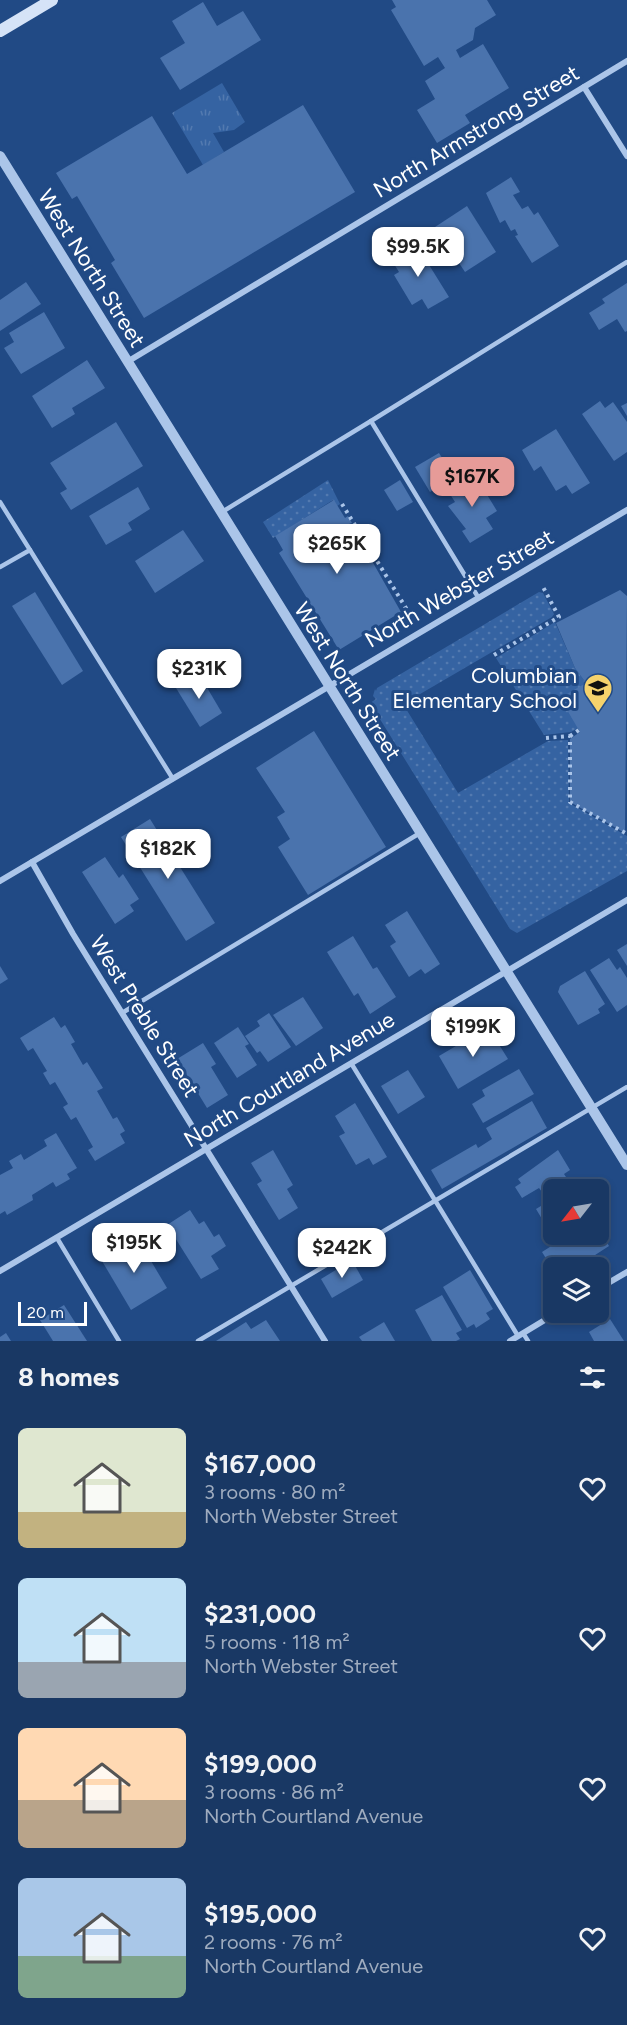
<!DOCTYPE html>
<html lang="en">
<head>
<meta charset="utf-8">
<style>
  body { margin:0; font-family:Figtree,sans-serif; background:#223f6a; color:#f1f3f6; height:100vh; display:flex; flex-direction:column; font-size:22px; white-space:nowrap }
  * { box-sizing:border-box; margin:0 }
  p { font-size:20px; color:#9facbf }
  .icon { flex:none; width:33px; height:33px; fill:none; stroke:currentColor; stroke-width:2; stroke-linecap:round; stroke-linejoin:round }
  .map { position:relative; height:1341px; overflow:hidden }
  .panel { display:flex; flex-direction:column; background:#193864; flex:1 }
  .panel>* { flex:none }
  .needle { width:39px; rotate:239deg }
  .fabs { position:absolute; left:543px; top:1179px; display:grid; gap:12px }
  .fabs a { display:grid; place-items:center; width:66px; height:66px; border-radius:9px; background:#193864; box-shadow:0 3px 9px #0003,0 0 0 2px #375278; font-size:30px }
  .scale { position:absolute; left:18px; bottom:15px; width:69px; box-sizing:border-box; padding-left:6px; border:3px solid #fff; border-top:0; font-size:16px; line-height:21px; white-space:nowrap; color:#fff; -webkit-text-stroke:4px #214a85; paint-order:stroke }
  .price { position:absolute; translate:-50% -51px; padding:0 14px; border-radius:12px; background:#fff; color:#222; font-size:20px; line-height:39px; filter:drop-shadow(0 2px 3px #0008) }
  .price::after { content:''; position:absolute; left:50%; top:36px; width:18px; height:14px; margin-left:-9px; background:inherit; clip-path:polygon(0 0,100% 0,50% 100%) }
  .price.on { background:#e69b98; color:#111 }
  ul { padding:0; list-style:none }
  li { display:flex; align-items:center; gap:18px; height:150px; padding:0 18px }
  li span { display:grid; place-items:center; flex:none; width:168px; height:120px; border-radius:9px; color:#555 }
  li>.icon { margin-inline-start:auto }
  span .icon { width:72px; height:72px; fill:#fffc; stroke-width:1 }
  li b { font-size:26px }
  h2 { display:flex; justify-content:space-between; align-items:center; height:72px; padding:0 18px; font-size:26px }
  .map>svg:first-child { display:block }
  .grass { fill:url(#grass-dots) }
  .park { fill:url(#park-tufts) }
  .building { fill:#4a73ad }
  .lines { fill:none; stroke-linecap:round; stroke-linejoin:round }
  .path { stroke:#abc5e9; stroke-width:4; stroke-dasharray:3 4.5; stroke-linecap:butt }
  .service { stroke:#abc5e9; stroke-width:4.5 }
  .minor { stroke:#abc5e9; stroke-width:6 }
  .tertiary { stroke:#abc5e9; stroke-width:10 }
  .secondary { stroke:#d5e3f7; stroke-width:12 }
  .labels { text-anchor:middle; stroke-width:6; stroke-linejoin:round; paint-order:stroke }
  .street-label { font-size:22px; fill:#fff; stroke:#214a85 }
  .poi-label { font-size:22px; fill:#fff; stroke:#214a85; text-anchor:end }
</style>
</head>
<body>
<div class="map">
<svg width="627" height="1341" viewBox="0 0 627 1341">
  <defs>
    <pattern id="grass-dots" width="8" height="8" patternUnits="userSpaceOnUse" patternTransform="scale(1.5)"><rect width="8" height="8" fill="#3563a2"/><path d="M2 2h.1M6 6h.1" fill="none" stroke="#537ab0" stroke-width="1.8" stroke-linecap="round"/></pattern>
    <pattern id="park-tufts" width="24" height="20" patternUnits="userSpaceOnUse" patternTransform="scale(1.5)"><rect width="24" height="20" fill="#3563a2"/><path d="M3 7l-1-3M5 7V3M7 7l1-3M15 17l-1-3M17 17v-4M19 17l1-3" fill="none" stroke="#537ab0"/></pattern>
  </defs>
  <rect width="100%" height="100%" fill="#214a85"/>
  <g class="grass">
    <polygon points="328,480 340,504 337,506 333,500 273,538 263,522"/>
    <polygon points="539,592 543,593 554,614 552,617 403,704 458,793 548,741 568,740 569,803 627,836 627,871 517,933 510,929 370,703 376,699 373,696 375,689 376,691 377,688"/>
    <polygon points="555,622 575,668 586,683 578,728 571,732 544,735 496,658"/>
  </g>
  <polygon class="park" points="222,83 245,122 234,130 213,133 224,152 203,165 172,113"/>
  <g class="building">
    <polygon points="392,0 487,0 496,15 475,28 473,40 456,50 460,58 483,44 509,88 465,115 470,123 437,143 417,110 435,99 425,81 445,68 438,57 424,66 391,10 396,7"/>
    <polygon points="203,2 217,26 243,11 261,40 180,90 160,58 185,43 172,21"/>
    <polygon points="303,105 355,192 144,318 111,263 115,260 77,196 72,199 56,173 152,116 187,174"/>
    <polygon points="511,177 520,192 513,195 522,209 528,206 534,215 538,212 559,246 532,263 515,236 518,235 515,229 511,231 505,220 500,223 486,193"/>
    <polygon points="467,206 496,252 465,272 435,227"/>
    <polygon points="411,243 418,254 421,252 449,297 428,309 422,299 412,305 394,275 399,272 389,256"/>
    <polygon points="26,282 41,304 0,331 0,300"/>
    <polygon points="627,283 627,331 625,332 617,319 599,330 589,313 605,303 602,299"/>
    <polygon points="44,312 65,348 21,374 4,348 14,342 9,333"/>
    <polygon points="87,360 105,388 72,408 75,414 52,428 32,396"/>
    <polygon points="600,401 605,408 613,402 627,422 627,452 614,461 582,414"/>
    <polygon points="627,403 627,416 621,406"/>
    <polygon points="116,422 143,466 71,510 60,493 67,489 50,463"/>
    <polygon points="556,429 590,483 572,494 566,485 556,491 541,466 534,471 522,450"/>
    <polygon points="439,453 454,477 430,492 415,467"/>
    <polygon points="475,475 497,511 486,518 493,529 470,543 462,531 466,529 448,506 455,502 448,491"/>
    <polygon points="400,480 413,502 397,511 384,490"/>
    <polygon points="138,487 150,509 128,523 132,530 106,545 89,516"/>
    <polygon points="334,500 345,518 348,516 352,523 349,524 366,552 369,550 375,559 372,561 401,612 339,650 279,553 283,550 275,536"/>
    <polygon points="183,530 204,561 155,593 135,561"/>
    <polygon points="620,590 627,596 625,833 570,802 570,739 580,732 560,698 586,683 575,668 556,623"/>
    <polygon points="35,592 83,671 62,685 12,606"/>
    <polygon points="199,674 222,713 200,727 176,688"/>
    <polygon points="314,731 386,847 308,895 278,847 290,839 277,817 285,812 256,768"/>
    <polygon points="150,819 215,923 186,941 121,837"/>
    <polygon points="105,857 119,878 123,874 139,899 130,905 134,911 115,924 82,872"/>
    <polygon points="407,911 440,964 425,974 421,969 409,977 390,946 396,942 385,925"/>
    <polygon points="353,936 373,969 377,967 396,997 370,1014 358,993 354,996 327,952"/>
    <polygon points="627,944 627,966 617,950"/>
    <polygon points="609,958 617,970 620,967 627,978 627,1005 617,1012 590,970"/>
    <polygon points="0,966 8,979 0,984"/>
    <polygon points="585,971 605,1004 598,1009 600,1013 578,1025 558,992 560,986"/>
    <polygon points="303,997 323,1028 296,1046 273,1015"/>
    <polygon points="269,1013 291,1047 268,1062 260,1051 257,1053 245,1036 260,1026 257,1021"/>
    <polygon points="54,1017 61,1028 65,1025 75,1042 71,1044 83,1065 87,1062 103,1088 97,1091 113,1119 117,1117 125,1131 120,1134 125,1143 95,1161 88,1150 93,1147 76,1117 71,1120 63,1107 68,1104 55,1082 50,1085 43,1073 47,1071 33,1048 28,1051 20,1038"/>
    <polygon points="238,1027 249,1044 245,1046 257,1065 237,1078 214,1043"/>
    <polygon points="488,1027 508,1059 458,1089 439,1056"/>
    <polygon points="203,1043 216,1064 211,1067 228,1095 207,1108 177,1059"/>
    <polygon points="519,1069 534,1094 483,1123 472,1104 485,1096 482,1090"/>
    <polygon points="408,1070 425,1097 398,1114 381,1086"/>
    <polygon points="532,1101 547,1128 442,1189 431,1170 476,1144 478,1148 492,1139 486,1128"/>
    <polygon points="355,1103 387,1157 373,1165 369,1158 356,1165 339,1136 345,1133 335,1116"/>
    <polygon points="56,1133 77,1168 67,1174 70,1179 56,1187 53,1182 32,1195 33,1200 7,1215 5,1211 0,1214 0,1175 13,1168 9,1161 21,1154 24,1160 47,1146 44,1140"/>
    <polygon points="273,1150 293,1185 287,1189 298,1208 279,1220 257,1184 262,1181 251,1163"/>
    <polygon points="558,1150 570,1170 564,1174 566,1177 542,1192 539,1188 522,1198 515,1187 521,1183 518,1179"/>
    <polygon points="554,1198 554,1233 551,1234 536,1209"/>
    <polygon points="190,1210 199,1224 204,1221 214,1237 219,1234 226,1246 211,1256 219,1269 201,1279 167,1225"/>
    <polygon points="598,1228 609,1246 575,1268 552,1268 542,1252 570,1234 598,1234"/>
    <polygon points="138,1239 167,1288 131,1310 102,1261"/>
    <polygon points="352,1260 363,1280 332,1298 321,1279"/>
    <polygon points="470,1270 493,1309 486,1313 490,1319 476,1328 474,1324 467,1328 443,1287"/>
    <polygon points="442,1295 462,1330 456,1333 460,1339 456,1341 432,1341 415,1310"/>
    <polygon points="64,1305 87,1341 53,1341 40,1320"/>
    <polygon points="610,1319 624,1341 594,1341 589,1332"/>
    <polygon points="266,1320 280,1341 216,1341 246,1322 251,1329"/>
    <polygon points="384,1322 395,1341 362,1341 359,1337"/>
    <polygon points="6,1333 11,1341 0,1341 0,1337"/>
  </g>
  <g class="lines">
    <g class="path">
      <polyline points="342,504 409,613"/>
      <polyline points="494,655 559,617 543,587"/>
      <polyline points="570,736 579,730"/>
      <polyline points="546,738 570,736 570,802 627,834"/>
    </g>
    <g class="service">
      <polyline points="0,502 173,779"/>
      <polyline points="222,512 371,421"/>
      <polyline points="0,567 30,550"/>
      <polyline points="478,597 371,421 627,262"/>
      <polyline points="122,1013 420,833"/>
      <polyline points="351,1063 518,1336"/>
      <polyline points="57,1238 119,1341"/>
      <polyline points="523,1333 528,1341"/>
      <polyline points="198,1341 627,1087"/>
    </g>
    <g class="minor">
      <polyline points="584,87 627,156"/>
      <polyline points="127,362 627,61"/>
      <polyline points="32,862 73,934 325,1341"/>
      <polyline points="0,881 627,510"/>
      <polyline points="0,1271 627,900"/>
      <polyline points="598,1289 627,1272"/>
      <polyline points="510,1341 558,1312"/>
    </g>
    <polyline class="tertiary" points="0,156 627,1165"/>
    <polyline class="secondary" points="0,31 52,0"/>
  </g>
  <defs>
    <g id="school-pin" transform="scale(1.5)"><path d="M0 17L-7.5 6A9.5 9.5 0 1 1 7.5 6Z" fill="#f5d26c" stroke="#214a85"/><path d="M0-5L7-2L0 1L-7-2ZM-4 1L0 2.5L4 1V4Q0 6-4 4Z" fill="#111"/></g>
  </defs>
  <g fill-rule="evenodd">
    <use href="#school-pin" x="598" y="688"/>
  </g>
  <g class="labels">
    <g class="street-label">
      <text transform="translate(476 131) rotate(-31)" y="8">North Armstrong Street</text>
      <text transform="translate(92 268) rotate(58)" y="8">West North Street</text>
      <text transform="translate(459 588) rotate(-30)" y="8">North Webster Street</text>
      <text transform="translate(348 681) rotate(58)" y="8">West North Street</text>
      <text transform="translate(145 1016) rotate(58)" y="8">West Preble Street</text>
      <text transform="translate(289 1079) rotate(-31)" y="8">North Courtland Avenue</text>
    </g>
    <g class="poi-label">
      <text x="577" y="683">Columbian<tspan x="577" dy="25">Elementary School</tspan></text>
    </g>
  </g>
</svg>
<div class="fabs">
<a><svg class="needle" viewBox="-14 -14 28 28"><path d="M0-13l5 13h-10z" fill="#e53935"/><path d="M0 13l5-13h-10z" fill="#9facbf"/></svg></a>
<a><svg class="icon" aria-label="layers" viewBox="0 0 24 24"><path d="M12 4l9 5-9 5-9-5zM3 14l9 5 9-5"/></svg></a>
</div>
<div class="scale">20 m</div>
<b class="price" style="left:418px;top:278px">$99.5K</b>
<b class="price on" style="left:472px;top:508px">$167K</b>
<b class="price" style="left:337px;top:575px">$265K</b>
<b class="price" style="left:199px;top:700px">$231K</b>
<b class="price" style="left:168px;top:880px">$182K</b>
<b class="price" style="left:473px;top:1058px">$199K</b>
<b class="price" style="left:134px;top:1274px">$195K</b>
<b class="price" style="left:342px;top:1279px">$242K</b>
</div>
<section class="panel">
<h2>8 homes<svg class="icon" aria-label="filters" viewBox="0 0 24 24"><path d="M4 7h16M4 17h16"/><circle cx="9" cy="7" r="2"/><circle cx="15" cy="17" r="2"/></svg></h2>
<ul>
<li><span style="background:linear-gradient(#dfe7d0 70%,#c2b280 0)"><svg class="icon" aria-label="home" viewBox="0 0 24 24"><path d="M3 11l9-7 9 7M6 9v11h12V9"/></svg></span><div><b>$167,000</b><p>3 rooms · 80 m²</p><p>North Webster Street</p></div><svg class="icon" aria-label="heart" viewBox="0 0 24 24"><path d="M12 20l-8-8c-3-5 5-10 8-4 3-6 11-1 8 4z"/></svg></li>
<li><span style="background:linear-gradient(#bfe0f5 70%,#9aa5b1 0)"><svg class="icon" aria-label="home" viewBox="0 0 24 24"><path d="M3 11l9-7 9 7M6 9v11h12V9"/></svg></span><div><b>$231,000</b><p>5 rooms · 118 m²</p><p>North Webster Street</p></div><svg class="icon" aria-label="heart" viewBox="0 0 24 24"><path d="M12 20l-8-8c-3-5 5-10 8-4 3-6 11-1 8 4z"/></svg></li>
<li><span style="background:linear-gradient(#ffd9b3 60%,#b9a48a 0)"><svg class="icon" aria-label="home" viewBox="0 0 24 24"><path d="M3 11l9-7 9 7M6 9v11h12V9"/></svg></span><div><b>$199,000</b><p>3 rooms · 86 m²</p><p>North Courtland Avenue</p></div><svg class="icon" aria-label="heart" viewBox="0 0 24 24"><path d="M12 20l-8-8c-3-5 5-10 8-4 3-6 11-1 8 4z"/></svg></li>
<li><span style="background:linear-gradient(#a9c7e8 65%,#7fa58c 0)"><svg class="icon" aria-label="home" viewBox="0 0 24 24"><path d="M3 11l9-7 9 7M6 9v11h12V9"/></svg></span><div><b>$195,000</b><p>2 rooms · 76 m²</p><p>North Courtland Avenue</p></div><svg class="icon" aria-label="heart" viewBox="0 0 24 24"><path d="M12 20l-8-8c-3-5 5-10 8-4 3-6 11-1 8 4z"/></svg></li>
</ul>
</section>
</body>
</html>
